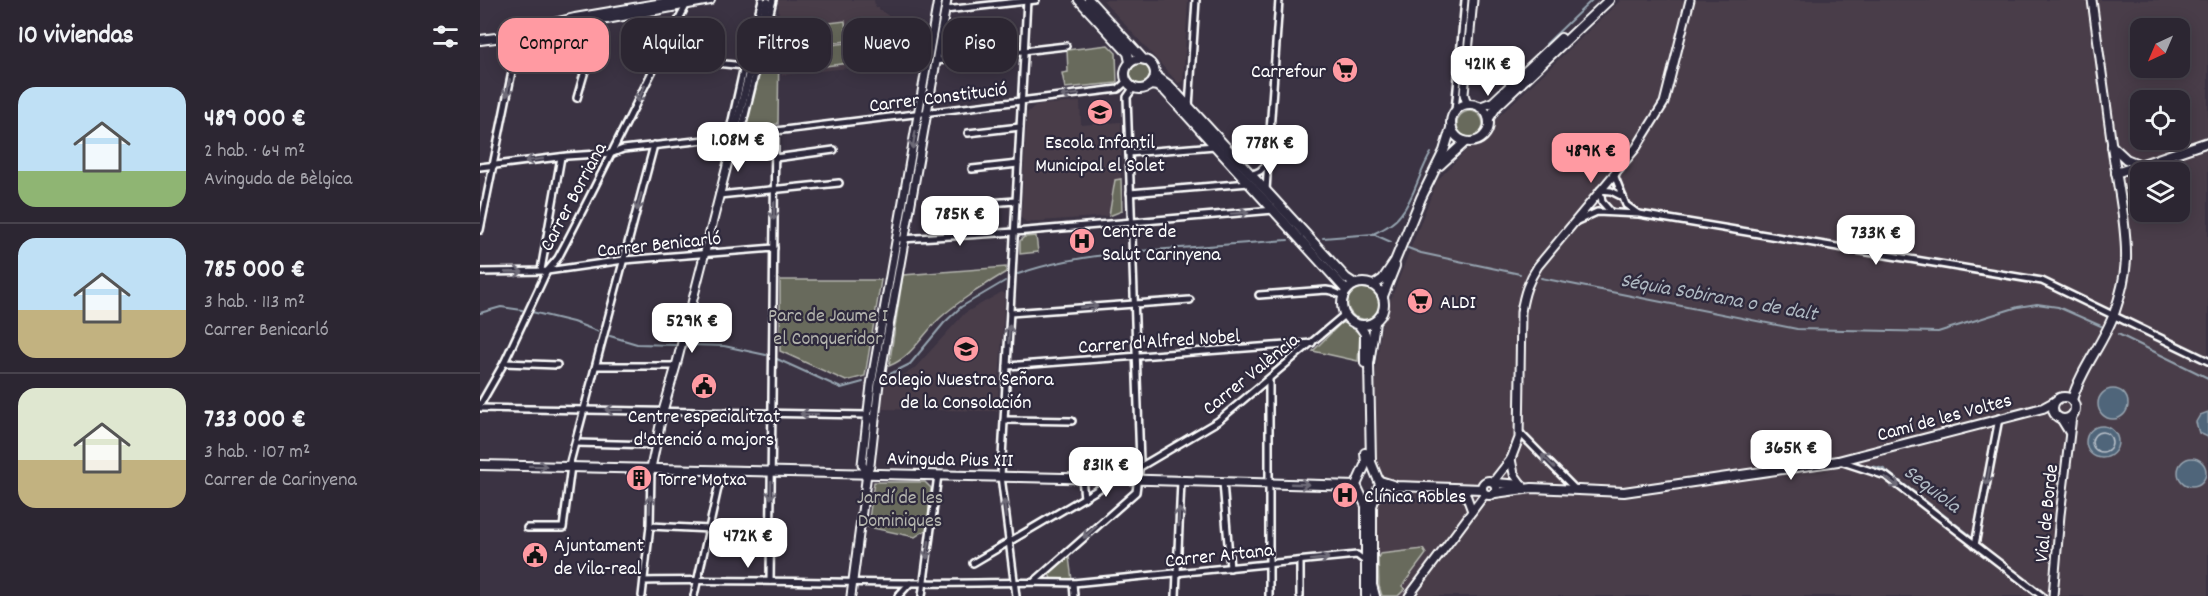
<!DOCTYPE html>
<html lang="es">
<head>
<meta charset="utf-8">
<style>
  body { margin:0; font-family:Dekko,sans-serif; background:#38323e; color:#f1f3f6; height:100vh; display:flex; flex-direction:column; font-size:22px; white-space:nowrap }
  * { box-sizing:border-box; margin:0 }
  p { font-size:20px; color:#a6a5ac }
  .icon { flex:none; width:33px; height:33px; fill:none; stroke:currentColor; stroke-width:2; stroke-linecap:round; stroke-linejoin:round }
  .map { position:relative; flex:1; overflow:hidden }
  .panel { display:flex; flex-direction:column; background:#2c2632; width:480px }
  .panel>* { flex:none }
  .guide { position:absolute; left:18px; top:18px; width:570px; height:54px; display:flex; gap:12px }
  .needle { width:39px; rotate:224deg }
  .fabs { position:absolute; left:1650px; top:18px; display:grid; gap:12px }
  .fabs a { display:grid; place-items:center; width:60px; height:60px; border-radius:12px; background:#2c2632; box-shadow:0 3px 15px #0003,0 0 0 2px #48434d; font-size:30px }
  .price { position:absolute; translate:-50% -51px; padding:0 14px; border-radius:12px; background:#fff; color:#222; font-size:20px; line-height:39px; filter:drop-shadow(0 2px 3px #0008) }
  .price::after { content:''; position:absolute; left:50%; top:36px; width:18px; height:14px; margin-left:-9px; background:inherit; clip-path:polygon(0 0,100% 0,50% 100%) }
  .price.current { background:#ff9aa2; color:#111 }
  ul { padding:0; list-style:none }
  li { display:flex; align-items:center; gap:18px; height:150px; padding:0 18px }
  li+li { border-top:2px solid #48434d }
  li span { display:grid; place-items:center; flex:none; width:168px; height:120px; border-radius:18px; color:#555 }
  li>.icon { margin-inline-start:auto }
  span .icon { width:72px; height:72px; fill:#fffc; stroke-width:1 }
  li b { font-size:26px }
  h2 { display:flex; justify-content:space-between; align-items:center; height:72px; padding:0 18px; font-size:26px }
  .chip { padding:0 21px; border-radius:18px; background:#2c2632; box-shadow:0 3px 15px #0003,0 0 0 2px #48434d; font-size:21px; line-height:54px }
  .chip.current { background:#ff9aa2; color:#111 }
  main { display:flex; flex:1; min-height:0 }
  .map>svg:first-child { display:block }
  .built { fill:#4a3e4a; fill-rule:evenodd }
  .green { fill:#686b5c; stroke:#b4b5ae; stroke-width:1.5 }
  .water { fill:#4f657a; stroke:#95a3af; stroke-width:1.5 }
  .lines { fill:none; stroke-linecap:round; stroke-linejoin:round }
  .shore { stroke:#b9c1ca; stroke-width:1.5 }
  .stream { stroke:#95a3af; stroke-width:2 }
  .minor-casing { stroke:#fff; stroke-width:10 }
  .tertiary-casing { stroke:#fff; stroke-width:11 }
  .secondary-casing { stroke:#fff; stroke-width:12 }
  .minor { stroke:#2f2a3d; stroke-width:5 }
  .tertiary { stroke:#2f2a3d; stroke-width:7 }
  .secondary { stroke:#2f2a3d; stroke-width:8 }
  .oneway { stroke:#6d6a77 }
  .labels { text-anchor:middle; stroke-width:4.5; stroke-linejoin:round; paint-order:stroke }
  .poi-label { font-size:20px; fill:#fff; stroke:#2f2a3d; text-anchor:start }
  .street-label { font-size:20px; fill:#fff; stroke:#2f2a3d }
  .park-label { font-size:20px; fill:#b4b5ae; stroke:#2f2a3d }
  .water-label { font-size:21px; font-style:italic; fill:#b0bac3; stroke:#2f2a3d }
</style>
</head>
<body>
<main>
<section class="panel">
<h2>10 viviendas<svg class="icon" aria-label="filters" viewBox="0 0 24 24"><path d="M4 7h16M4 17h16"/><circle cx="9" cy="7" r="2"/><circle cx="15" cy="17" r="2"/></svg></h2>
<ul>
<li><span style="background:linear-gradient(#bfe0f5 70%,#8fb573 0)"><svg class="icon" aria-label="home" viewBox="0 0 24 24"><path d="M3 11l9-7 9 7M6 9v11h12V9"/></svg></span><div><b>489 000 €</b><p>2 hab. · 64 m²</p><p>Avinguda de Bèlgica</p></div></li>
<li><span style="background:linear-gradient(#bfe0f5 60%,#c2b280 0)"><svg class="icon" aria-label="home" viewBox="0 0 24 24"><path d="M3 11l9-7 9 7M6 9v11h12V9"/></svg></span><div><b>785 000 €</b><p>3 hab. · 113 m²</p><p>Carrer Benicarló</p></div></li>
<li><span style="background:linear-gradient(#dfe7d0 60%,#c2b280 0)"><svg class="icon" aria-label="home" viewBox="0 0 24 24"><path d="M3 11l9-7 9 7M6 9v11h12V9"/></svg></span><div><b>733 000 €</b><p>3 hab. · 107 m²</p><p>Carrer de Carinyena</p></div></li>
</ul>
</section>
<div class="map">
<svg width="1728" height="596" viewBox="0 0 1728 596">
  <rect width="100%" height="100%" fill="#3b3343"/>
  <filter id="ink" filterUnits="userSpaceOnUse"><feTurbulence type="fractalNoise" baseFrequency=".0167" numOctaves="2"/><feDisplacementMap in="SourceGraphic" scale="12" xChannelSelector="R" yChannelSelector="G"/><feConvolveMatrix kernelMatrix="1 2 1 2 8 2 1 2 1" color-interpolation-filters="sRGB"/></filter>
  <g filter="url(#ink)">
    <g class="built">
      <polygon points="298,0 394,0 395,6 411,18 405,24 409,29 377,67 302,75"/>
      <polygon points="623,0 708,0 703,81 698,83"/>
      <path d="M1141,0H1728V596H905L896,586V369L902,322L957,181L1018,117ZM1660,28H1700V68H1660ZM1660,100H1700V140H1660ZM1660,172H1700V212H1660Z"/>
      <polygon points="600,102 601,125 641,122 641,179 635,180 629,216 546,222 541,218 547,113 556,105"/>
      <polygon points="522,292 525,294 517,411 402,409 404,383 418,378 434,369 485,313"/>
    </g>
    <g class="green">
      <polygon points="293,16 299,41 298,124 266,127"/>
      <polygon points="365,21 367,41 327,46 325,26"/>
      <polygon points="367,43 369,63 329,68 327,48"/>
      <polygon points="628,45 636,53 637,83 585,88 582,73 588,72 587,50"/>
      <circle cx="660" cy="74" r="10"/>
      <circle cx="990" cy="124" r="13"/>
      <polygon points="641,179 642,211 629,216 635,180"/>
      <polygon points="556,236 558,252 540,254 540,241 544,237"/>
      <path d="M526,267V272C503,286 480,300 460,318C443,334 432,357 409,366L423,275Z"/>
      <polygon points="300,280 401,280 385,376 366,381 300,351"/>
      <path d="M881,288L892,290C903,301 900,314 886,320L875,317C863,306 866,293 881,288Z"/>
      <polygon points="861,323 866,323 880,334 878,361 833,351"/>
      <polygon points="394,482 445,482 451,488 447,529 435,537 388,527"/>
      <polygon points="943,549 946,554 922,586 925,589 918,596 902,596 899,586 898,558 900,554"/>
      <polygon points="589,557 592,580 571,579 569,573"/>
    </g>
    <g class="water">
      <circle cx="1633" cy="404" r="15"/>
      <polygon points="1728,412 1728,437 1719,433 1716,422 1720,415"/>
      <circle cx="1622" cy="442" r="16"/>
      <circle cx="1712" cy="472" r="14"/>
    </g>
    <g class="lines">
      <circle class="shore" cx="1622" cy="442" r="10"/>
      <g class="stream">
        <polyline points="1066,44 1112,0"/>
        <path d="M893,234C903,229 914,224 921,214C935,197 939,172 951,153"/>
        <polyline points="843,238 893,234 911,242"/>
        <polyline points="928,248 941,253 1040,274"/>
        <polyline points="659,251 808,240"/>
        <path d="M538,274C572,262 609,256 644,253"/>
        <polyline points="1061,278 1317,329 1458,332 1538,307 1557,304 1578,307 1621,326"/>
        <polyline points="52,312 93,322 117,331"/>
        <polyline points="0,313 21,307 42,310"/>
        <polyline points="1638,334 1728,378"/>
        <polyline points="130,336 157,344 195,345"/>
        <polyline points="209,345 244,346 286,355"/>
        <polyline points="297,359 361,388 383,382"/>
        <polyline points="408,375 430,364 464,323 481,307 525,281"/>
        <polyline points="1392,466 1404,469 1494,538"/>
      </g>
      <g class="minor-casing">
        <g id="minor">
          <polyline points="465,10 556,0"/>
          <polyline points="178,57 264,66"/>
          <polyline points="456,61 586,46"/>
          <polyline points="97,98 120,19"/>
          <polyline points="709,107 716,0"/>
          <polyline points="975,111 985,0"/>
          <polyline points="488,133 540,127"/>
          <polyline points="247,134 251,125 264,66 282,0"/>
          <polyline points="263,134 262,128 293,0"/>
          <polyline points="255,136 638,89 647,81"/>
          <polyline points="649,153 735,146"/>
          <polyline points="295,158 354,150"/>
          <polyline points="0,167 87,156 133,153 143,149 243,138"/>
          <polyline points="492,169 538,164"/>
          <polyline points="1136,173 1135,177 1146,205 1157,213"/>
          <polyline points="771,175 780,171 786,165"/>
          <polyline points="786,190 799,0"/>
          <polyline points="650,193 769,183"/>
          <polyline points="239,195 359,183"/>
          <polyline points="495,204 536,201"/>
          <polyline points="1130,211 1122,202 1120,190 1131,191 1143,197"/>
          <polyline points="1095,222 1117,212 1159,214 1562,281 1728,361"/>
          <polyline points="0,230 40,32"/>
          <polyline points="421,239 535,232 794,210"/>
          <polyline points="61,270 81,157"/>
          <polyline points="0,272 67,271 144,260 294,248"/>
          <polyline points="779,295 846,290 852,291 863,296"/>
          <polyline points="530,313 710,300"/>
          <polyline points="24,363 77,365"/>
          <polyline points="117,366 196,366"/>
          <polyline points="527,366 832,343"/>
          <path d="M0,405L24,363L67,271L78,258C123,173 164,85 209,0"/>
          <polyline points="0,408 387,415 392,420 394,426"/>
          <polyline points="524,420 592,421"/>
          <polyline points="1039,432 1096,490"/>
          <polyline points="96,443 176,445"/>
          <polyline points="1360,461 1406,476 1562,596"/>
          <polyline points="89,466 174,145"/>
          <polyline points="660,467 738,421 864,315"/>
          <polyline points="602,478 604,498"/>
          <polyline points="743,482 750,568"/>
          <polyline points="170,526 290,532"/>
          <polyline points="47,528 83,528 91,466"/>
          <polyline points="1495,545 1519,418"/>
          <polyline points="820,561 820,596"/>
          <polyline points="493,563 634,480"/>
          <path d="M164,581C257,579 350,583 443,583C493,584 543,581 593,583L877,555L886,562"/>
          <polyline points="290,581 295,131"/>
          <polyline points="555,581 656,492 660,462 647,97 654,87"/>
          <polyline points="593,583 594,596"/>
          <polyline points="162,596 170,526 171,468"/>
          <polyline points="214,596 242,470"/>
          <polyline points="418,596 430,583"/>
          <polyline points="442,596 458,475"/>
          <polyline points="536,596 521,476 547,0"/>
          <polyline points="696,596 701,481"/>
          <polyline points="789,596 789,379"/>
        </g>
      </g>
      <g class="tertiary-casing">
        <g id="tertiary">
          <polyline points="1612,0 1632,146"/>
          <polyline points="987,104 984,94 993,0"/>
          <circle cx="249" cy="140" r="7"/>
          <polyline points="254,135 287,2"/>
          <polyline points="1581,419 1589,432"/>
          <polyline points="1031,459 1034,474 1042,485"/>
          <polyline points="171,468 183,411 196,366 252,146"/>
          <polyline points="387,473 382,464 391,385 458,0"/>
          <path d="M1013,482L1031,459L1039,438L1041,312C1044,294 1048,281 1058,266L1156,148L1184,103L1210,0"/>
          <polyline points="984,489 992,511"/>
          <polyline points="371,596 387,473 390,465 399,383 467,0"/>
          <polyline points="929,596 1005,494"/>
          <polyline points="1573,596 1580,515 1592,416"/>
        </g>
      </g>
      <g class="secondary-casing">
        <g id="secondary">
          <polyline points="599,0 648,53 650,62"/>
          <polyline points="609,0 663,59"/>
          <polyline points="40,31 95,18 201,0"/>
          <polyline points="0,40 39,35 230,0"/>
          <circle cx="660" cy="74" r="15"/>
          <polyline points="675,75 690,86 866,278 875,284"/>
          <polyline points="670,85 678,86 685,91 866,290"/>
          <circle cx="990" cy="123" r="19"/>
          <polyline points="1000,107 1013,102 1081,38"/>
          <polyline points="1009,118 1017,106 1129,0"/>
          <polyline points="1632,146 1646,159 1661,165"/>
          <polyline points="960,165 985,142"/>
          <polyline points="1636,173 1728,142"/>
          <circle cx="883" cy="304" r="21"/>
          <polyline points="894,285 903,279 915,261 941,198 964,151 971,128"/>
          <polyline points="903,296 915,266"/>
          <polyline points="879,325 885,334 885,363"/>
          <circle cx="1584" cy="408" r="11"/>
          <path d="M1592,400C1601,369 1623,344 1634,314C1640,297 1645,278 1646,260C1647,227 1637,180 1632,146"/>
          <polyline points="885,453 886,463 876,485 886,506 886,596"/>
          <polyline points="0,465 670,480 876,486"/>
          <circle cx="1009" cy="488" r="7"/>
          <polyline points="900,481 916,486 1002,489"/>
          <polyline points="1015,483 1042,485"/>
          <polyline points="1015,493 1052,488 1144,492 1358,461 1563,408 1574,402"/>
          <polyline points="895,596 892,585 892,506 900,484 891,462 889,364 895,322"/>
        </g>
      </g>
      <use href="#minor" class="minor"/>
      <use href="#tertiary" class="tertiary"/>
      <use href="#secondary" class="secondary"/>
    </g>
    <defs><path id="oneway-shaft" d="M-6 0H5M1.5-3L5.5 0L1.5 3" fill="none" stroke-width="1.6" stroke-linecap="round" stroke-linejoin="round" transform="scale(1.5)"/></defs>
    <g class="oneway">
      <use href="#oneway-shaft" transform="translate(28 88) rotate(101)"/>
      <use href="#oneway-shaft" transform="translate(161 94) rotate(115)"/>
      <use href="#oneway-shaft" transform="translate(590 95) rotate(173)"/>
      <use href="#oneway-shaft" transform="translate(434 140) rotate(100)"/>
      <use href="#oneway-shaft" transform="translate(54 160) rotate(173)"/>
      <use href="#oneway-shaft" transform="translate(159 202) rotate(105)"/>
      <use href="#oneway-shaft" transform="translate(294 211) rotate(91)"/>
      <use href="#oneway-shaft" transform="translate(760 213) rotate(-4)"/>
      <use href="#oneway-shaft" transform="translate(34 272) rotate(-1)"/>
      <use href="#oneway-shaft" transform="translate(609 307) rotate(-4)"/>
      <use href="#oneway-shaft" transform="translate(529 334) rotate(-87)"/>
      <use href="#oneway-shaft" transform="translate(134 410) rotate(-179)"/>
      <use href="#oneway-shaft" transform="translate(329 414) rotate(-179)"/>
      <use href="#oneway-shaft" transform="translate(1068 461) rotate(-134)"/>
      <use href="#oneway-shaft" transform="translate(58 466) rotate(1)"/>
      <use href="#oneway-shaft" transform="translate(1508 476) rotate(100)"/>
      <use href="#oneway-shaft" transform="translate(1412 482) rotate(35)"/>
      <use href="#oneway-shaft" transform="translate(820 484) rotate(2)"/>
      <use href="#oneway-shaft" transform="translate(291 490) rotate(91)"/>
      <use href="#oneway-shaft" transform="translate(170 504) rotate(-88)"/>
      <use href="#oneway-shaft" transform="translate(525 509) rotate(-97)"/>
      <use href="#oneway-shaft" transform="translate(699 517) rotate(-88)"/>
      <use href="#oneway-shaft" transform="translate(610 532) rotate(138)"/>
      <use href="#oneway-shaft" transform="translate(448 550) rotate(97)"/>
      <use href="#oneway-shaft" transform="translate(840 559) rotate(-6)"/>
    </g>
  </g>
  <defs>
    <g id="supermarket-disc" transform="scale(1.35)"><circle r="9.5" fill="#ff9aa2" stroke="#2f2a3d"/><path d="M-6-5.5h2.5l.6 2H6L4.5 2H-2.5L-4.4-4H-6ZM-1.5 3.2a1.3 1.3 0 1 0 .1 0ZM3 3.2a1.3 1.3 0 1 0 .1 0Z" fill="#111"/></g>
    <g id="school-disc" transform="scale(1.35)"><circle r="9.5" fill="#ff9aa2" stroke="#2f2a3d"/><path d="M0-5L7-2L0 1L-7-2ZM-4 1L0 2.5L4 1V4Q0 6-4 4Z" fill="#111"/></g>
    <g id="hospital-disc" transform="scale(1.35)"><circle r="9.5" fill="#ff9aa2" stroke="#2f2a3d"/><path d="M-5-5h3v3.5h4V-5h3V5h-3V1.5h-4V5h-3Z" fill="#111"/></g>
    <g id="civic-disc" transform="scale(1.35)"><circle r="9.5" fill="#ff9aa2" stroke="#2f2a3d"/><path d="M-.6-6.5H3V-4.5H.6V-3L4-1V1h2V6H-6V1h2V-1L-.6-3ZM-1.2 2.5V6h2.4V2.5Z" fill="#111"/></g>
    <g id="building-disc" transform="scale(1.35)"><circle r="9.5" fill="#ff9aa2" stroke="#2f2a3d"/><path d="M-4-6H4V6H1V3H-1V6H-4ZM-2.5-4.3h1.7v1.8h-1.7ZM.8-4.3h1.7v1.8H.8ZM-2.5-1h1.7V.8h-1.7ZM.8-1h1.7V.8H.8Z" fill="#111"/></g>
  </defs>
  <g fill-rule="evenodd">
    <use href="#supermarket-disc" x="865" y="70"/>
    <use href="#school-disc" x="620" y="112"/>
    <use href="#hospital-disc" x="602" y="241"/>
    <use href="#supermarket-disc" x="940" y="301"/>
    <use href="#school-disc" x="486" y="349"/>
    <use href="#civic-disc" x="224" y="386"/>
    <use href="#building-disc" x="159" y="478"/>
    <use href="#hospital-disc" x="865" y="495"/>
    <use href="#civic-disc" x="55" y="555"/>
  </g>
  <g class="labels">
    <g class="poi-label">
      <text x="846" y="77" text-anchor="end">Carrefour</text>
      <text x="620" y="148" text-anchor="middle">Escola Infantil<tspan x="620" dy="23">Municipal el Solet</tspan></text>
      <text x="622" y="237">Centre de<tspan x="622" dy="23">Salut Carinyena</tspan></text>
      <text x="960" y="308">ALDI</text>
      <text x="486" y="385" text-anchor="middle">Colegio Nuestra Señora<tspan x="486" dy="23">de la Consolación</tspan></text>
      <text x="224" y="422" text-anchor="middle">Centre especialitzat<tspan x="224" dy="23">d'atenció a majors</tspan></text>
      <text x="178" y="485">Torre Motxa</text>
      <text x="884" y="502">Clínica Robles</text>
      <text x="74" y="551">Ajuntament<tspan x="74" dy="23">de Vila-real</tspan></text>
    </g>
    <g class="street-label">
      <text transform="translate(458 96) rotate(-7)" y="7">Carrer Constitució</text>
      <text transform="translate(92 196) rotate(-62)" y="7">Carrer Borriana</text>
      <text transform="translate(179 243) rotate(-6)" y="7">Carrer Benicarló</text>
      <text transform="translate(679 340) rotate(-4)" y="7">Carrer d'Alfred Nobel</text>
      <text transform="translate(770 373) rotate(-39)" y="7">Carrer València</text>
      <text transform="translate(1464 416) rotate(-15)" y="7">Camí de les Voltes</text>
      <text transform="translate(470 458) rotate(1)" y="7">Avinguda Pius XII</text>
      <text transform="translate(1565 513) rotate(-84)" y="7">Vial de Borde</text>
      <text transform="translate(739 554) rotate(-6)" y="7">Carrer Artana</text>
    </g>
    <g class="park-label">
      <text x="348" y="321">Parc de Jaume I<tspan x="348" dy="23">el Conqueridor</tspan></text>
      <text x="420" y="503">Jardí de les<tspan x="420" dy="23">Dominiques</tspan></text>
    </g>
    <g class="water-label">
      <text transform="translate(1239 296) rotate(10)" y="7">Séquia Sobirana o de dalt</text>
      <text transform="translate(1453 488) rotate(37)" y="7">Sequiola</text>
    </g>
  </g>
</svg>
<div class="fabs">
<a><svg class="needle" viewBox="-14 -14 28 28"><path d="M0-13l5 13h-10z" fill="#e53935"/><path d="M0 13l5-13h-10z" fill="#a6a5ac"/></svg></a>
<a><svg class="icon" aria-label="locate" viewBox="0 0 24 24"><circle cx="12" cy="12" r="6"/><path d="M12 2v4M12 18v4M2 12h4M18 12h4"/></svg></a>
<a><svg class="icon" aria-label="layers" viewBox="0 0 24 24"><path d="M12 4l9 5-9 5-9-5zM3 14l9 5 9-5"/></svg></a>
</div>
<b class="price" style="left:1008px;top:97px">421K €</b>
<b class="price" style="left:258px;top:173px">1.08M €</b>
<b class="price" style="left:790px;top:176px">778K €</b>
<b class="price current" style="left:1111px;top:184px">489K €</b>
<b class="price" style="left:480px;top:247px">785K €</b>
<b class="price" style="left:1396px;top:266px">733K €</b>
<b class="price" style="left:212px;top:354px">529K €</b>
<b class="price" style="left:1311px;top:481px">365K €</b>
<b class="price" style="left:626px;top:498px">831K €</b>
<b class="price" style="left:268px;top:569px">472K €</b>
<div class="guide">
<a class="chip current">Comprar</a>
<a class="chip">Alquilar</a>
<a class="chip">Filtros</a>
<a class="chip">Nuevo</a>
<a class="chip">Piso</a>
</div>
</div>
</main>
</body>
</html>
